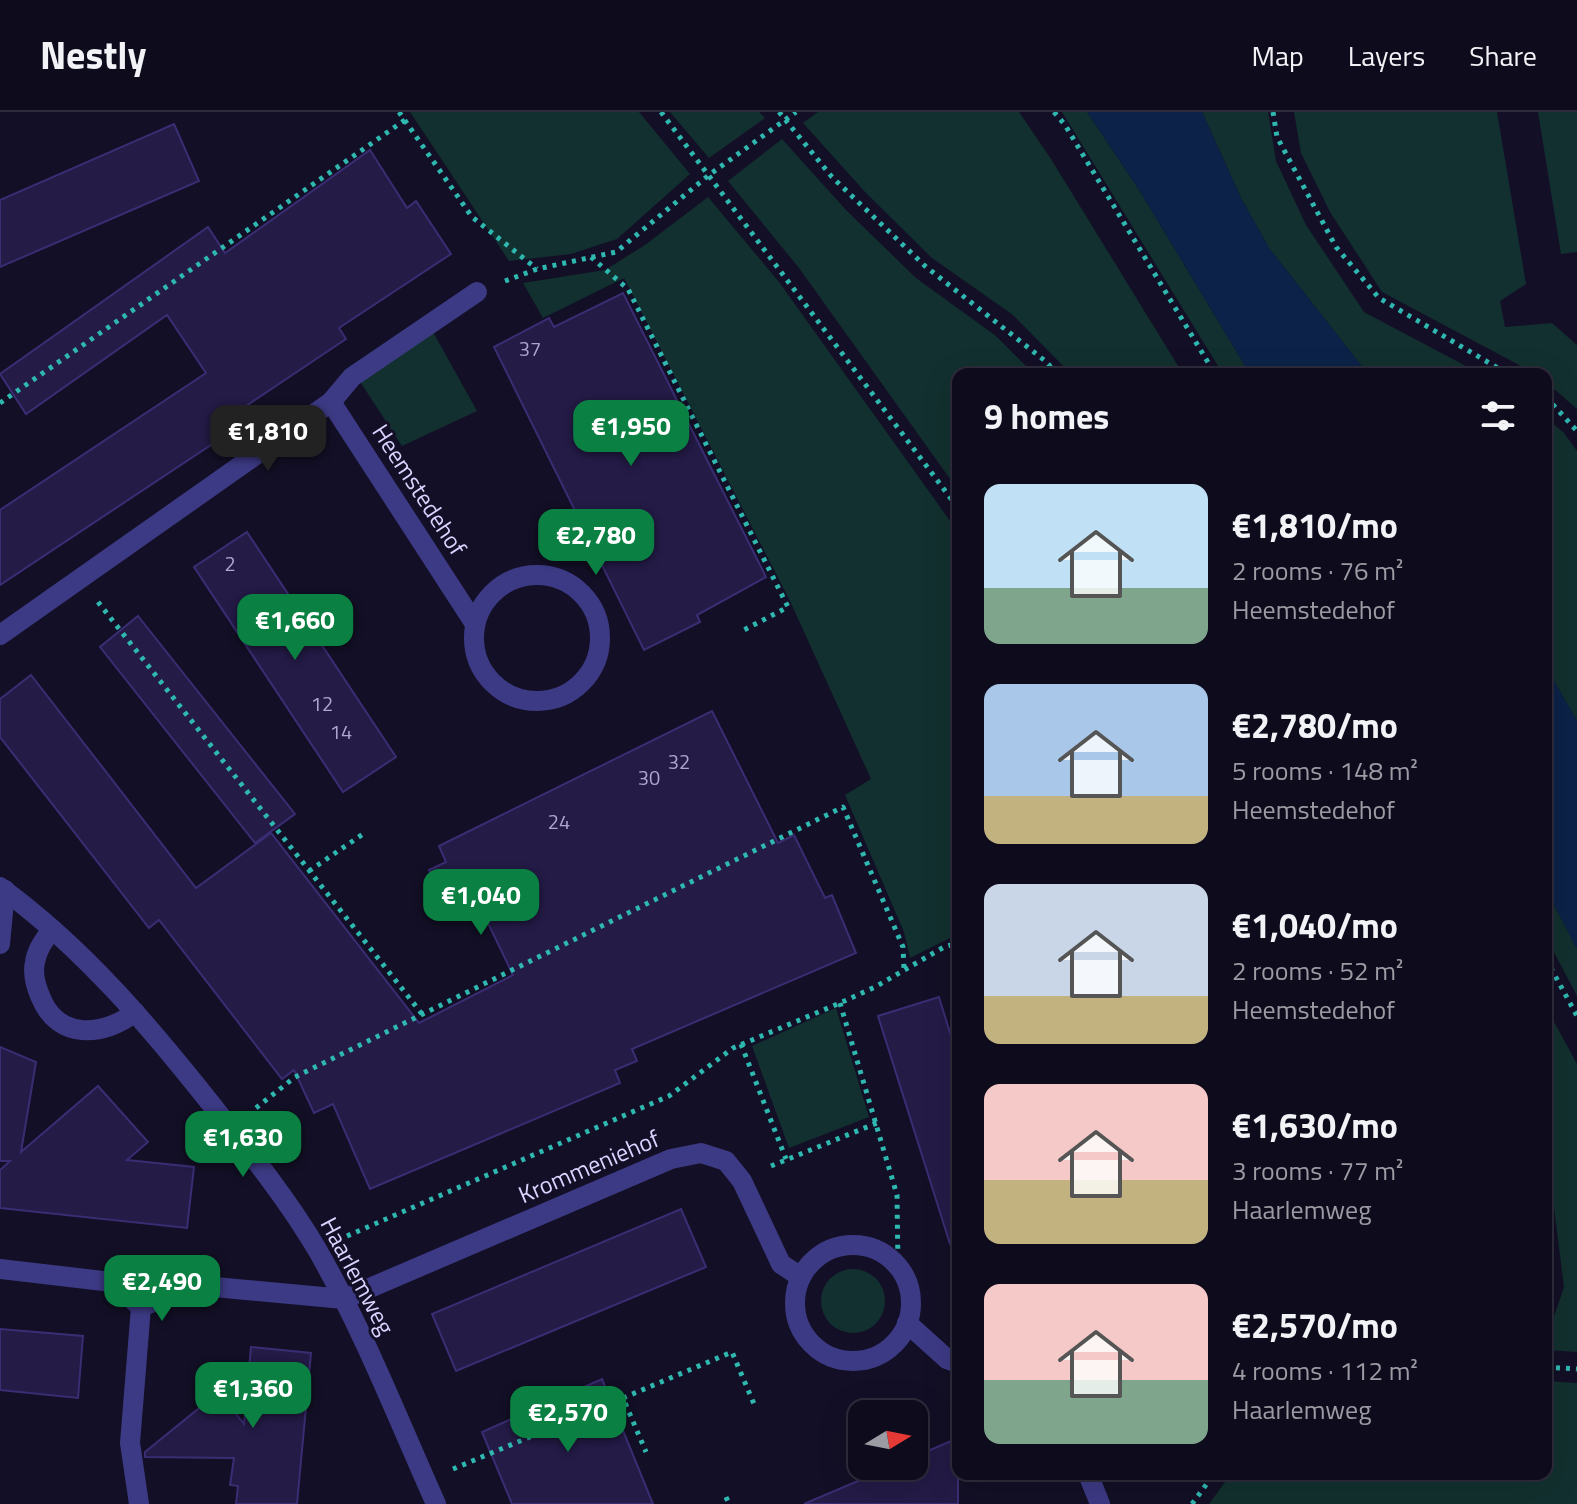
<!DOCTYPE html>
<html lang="en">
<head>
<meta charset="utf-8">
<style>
  body { margin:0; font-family:"Titillium Web",sans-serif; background:#171425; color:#f1f3f6; height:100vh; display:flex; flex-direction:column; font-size:30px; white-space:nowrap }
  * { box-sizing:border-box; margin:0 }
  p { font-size:26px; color:#9b9ba3 }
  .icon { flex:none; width:44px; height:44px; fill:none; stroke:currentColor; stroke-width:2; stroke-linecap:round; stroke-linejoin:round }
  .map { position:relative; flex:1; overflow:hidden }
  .sheet { position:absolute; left:952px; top:256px; width:600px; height:1112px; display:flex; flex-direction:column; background:#0e0b1c; border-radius:16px; box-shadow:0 8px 32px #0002,0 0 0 2px #2e2b3b }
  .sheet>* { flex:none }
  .needle { width:52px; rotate:80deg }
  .tools { position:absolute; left:848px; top:1288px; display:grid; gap:16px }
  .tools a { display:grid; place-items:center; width:80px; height:80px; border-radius:16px; background:#0e0b1c; box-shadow:0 8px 32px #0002,0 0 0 2px #2e2b3b; font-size:40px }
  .price { position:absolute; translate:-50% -68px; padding:0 18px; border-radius:16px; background:#0b8043; color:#fff; font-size:26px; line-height:52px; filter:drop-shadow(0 2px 4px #0008) }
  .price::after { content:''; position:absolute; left:50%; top:48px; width:24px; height:18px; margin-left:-12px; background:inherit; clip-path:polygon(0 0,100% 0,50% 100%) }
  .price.on { background:#222; color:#fff }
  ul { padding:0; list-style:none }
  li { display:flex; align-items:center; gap:24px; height:200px; padding:0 32px }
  li span { display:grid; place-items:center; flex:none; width:224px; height:160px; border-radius:16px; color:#555 }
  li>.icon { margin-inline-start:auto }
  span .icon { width:96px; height:96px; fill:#fffc; stroke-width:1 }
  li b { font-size:34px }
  h2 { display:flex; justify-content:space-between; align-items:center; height:96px; padding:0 32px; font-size:34px }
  header { display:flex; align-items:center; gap:48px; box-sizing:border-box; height:112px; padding:0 40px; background:#0e0b1c; border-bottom:2px solid #2e2b3b }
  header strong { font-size:38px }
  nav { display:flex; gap:44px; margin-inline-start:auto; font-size:28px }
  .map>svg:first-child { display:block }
  .green { fill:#12302f }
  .water { fill:#0c2248 }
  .building { fill:#241b47; stroke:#3b2d73; stroke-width:2 }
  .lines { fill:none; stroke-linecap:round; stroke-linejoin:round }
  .path { stroke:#2fb8b0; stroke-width:5; stroke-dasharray:4 6; stroke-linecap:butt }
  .lane { stroke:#3d3a85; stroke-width:20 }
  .street { stroke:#3d3a85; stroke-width:20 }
  .labels { text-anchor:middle; stroke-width:6; stroke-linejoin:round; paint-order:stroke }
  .number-label { font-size:20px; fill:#aca6d1 }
  .street-label { font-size:24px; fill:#d9d4ff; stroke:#130f26 }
</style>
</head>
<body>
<header>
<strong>Nestly</strong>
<nav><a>Map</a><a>Layers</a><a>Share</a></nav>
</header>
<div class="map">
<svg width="1577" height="1392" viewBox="0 0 1577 1392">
  <rect width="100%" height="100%" fill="#130f26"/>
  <g class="green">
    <polygon points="410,0 639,0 690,62 617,127 571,142 509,149"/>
    <polygon points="670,0 759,0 765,6 709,46"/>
    <polygon points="818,0 1019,0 1051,47 1183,262 1071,262 1013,203 932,146 866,81 803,11"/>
    <polygon points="1062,0 1087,0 1138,76 1250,262 1223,262"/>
    <polygon points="1202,0 1268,0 1276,49 1306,113 1364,200 1481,262 1368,262 1269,136 1241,86"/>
    <polygon points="1294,0 1497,0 1526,172 1500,189 1505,215 1552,211 1577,233 1577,297 1546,270 1546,262 1536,262 1382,180 1330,100 1301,41"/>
    <polygon points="1538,0 1577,0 1577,140 1561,142"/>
    <polygon points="782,27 847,99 916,166 996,224 1034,262 958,262 958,378 799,156 728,69"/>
    <polygon points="708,85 779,170 958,420 958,822 910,846 904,820 845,683 871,667 790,489 624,166 543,206 523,171 605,158 645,133"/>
    <polygon points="433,220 477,299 402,334 359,268"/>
    <polygon points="1546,306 1564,321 1577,339 1577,609 1546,555"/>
    <polygon points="1546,777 1577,837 1577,884 1546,825"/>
    <polygon points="1546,895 1577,952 1577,1240 1546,1238 1546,1228 1564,1175 1554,1096 1546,1079"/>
    <polygon points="836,896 869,1005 789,1036 752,934"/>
    <circle cx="853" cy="1189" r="32"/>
    <polygon points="1546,1269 1577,1271 1577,1392 1209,1392 1228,1366 1234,1362 1546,1362"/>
  </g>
  <g class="water">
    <polygon points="1087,0 1202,0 1241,86 1269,136 1368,262 1250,262 1138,76"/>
    <polygon points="1546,555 1577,609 1577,837 1546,777"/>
  </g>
  <g class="building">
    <polygon points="174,12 199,69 0,155 0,88"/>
    <polygon points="370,38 407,96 416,89 451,142 339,216 346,227 222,310 229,321 0,473 0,398 206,261 167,203 26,302 0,262 208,115 225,141"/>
    <polygon points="623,181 766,465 697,503 700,510 644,538 494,235 549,206 554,215"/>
    <polygon points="247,420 396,645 343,680 194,455"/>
    <polygon points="138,504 295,702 255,731 100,535"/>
    <polygon points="31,563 196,776 271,721 419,911 513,863 476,786 466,791 464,786 448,794 429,758 446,750 439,734 712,599 778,731 794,723 825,786 832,783 856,841 632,937 637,949 615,958 620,971 370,1077 333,992 314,1001 294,958 282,967 159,808 149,816 0,625 0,587"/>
    <polygon points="939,885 958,947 958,1131 950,1132 878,904"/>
    <polygon points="0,935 36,950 21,1040 98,974 148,1030 127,1048 194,1055 187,1116 0,1096 0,1058 10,1049 0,1049"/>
    <polygon points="681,1097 706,1155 456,1259 432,1202"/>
    <polygon points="0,1217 83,1224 78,1286 0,1278"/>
    <polygon points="251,1235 311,1241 297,1392 236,1392 238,1374 230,1373 234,1346 145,1345 145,1340 219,1280 244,1312"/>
    <polygon points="602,1267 653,1392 512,1392 482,1320"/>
    <polygon points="958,1326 958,1392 804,1392 893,1354 914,1354 914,1345"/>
  </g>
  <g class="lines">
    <g class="path">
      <polyline points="399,0 472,105 537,157"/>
      <polyline points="661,0 958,396"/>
      <polyline points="779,0 832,65 925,154 1044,248 1058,262"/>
      <polyline points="1054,0 1065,13 1215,262"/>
      <polyline points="1273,0 1277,25 1336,135 1379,186 1508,262"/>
      <polyline points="591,145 628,177 788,495 740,520"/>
      <polyline points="505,169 537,157 616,140 709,63 796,0"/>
      <polyline points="1546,285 1577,319"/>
      <polyline points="0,291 405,8"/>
      <polyline points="98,490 422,902"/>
      <polyline points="309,759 363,722"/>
      <polyline points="1546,847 1577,904"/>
      <polyline points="840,891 897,1083 898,1155"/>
      <polyline points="741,932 786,1047"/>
      <polyline points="256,996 295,965 843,695 903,835 904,857"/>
      <polyline points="771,1054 877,1011"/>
      <polyline points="347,1124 669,984 733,936 840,891 875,875 944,835 958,831"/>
      <polyline points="1546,1148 1549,1179 1546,1188"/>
      <polyline points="1546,1255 1577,1257"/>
      <polyline points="623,1286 732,1240 754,1292"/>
      <polyline points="453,1357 623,1286 646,1340"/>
      <polyline points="726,1385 729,1392"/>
      <polyline points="1192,1392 1214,1362"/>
    </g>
    <g class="lane">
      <path d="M52,817C45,827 37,837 35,850C32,863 36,875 41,886C58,928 104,925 135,900"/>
      <polyline points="907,1211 947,1247 958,1251"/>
      <polyline points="1088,1362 1100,1392"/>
    </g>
    <g class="street">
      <polyline points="331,290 352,265 477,180"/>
      <circle cx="537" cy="526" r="63"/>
      <polyline points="0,523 331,290 475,512"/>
      <path d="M0,775C84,836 151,916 215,997C251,1042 288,1088 318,1139C364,1220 398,1307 436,1392"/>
      <polyline points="0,832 5,778"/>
      <circle cx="853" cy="1191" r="58"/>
      <polyline points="0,1157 112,1170 141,1195"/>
      <polyline points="139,1392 130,1331 141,1195 193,1173 344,1187 671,1047 701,1041 726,1049 742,1069 781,1152 801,1165"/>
    </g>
  </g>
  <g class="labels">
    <g class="number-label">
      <text x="530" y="244">37</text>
      <text x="230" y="459">2</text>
      <text x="322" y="599">12</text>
      <text x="341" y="627">14</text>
      <text x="679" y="657">32</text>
      <text x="649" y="673">30</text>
      <text x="559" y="717">24</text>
    </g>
    <g class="street-label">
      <text transform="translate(419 378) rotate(57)" y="8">Heemstedehof</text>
      <text transform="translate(589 1055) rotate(-23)" y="8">Krommeniehof</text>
      <text transform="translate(357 1164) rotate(62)" y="8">Haarlemweg</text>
    </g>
  </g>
</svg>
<div class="tools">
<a><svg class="needle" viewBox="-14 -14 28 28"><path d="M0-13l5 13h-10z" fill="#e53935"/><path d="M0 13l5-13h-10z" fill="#9b9ba3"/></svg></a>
</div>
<b class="price" style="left:631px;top:356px">€1,950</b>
<b class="price on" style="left:268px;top:361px">€1,810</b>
<b class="price" style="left:596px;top:465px">€2,780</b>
<b class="price" style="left:295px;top:550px">€1,660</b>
<b class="price" style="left:481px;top:825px">€1,040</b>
<b class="price" style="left:243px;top:1067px">€1,630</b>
<b class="price" style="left:162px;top:1211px">€2,490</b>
<b class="price" style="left:253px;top:1318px">€1,360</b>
<b class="price" style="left:568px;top:1342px">€2,570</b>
<section class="sheet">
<h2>9 homes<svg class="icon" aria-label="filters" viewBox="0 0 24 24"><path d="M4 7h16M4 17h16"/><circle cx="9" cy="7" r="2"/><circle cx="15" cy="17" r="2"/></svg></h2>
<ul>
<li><span style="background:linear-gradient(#bfe0f5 65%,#7fa58c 0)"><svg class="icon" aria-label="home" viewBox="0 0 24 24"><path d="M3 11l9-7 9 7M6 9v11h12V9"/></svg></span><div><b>€1,810/mo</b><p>2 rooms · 76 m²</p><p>Heemstedehof</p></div></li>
<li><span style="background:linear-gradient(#a9c7e8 70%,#c2b280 0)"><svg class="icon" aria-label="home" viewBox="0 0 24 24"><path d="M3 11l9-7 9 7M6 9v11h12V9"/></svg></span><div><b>€2,780/mo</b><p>5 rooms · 148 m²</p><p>Heemstedehof</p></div></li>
<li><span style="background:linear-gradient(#c9d6e8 70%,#c2b280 0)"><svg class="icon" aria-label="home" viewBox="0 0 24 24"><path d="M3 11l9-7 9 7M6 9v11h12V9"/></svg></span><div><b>€1,040/mo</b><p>2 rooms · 52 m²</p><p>Heemstedehof</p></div></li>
<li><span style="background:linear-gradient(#f6c9c9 60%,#c2b280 0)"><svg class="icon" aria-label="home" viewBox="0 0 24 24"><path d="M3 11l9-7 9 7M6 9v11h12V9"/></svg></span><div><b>€1,630/mo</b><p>3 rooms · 77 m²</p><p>Haarlemweg</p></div></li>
<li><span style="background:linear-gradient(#f6c9c9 60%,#7fa58c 0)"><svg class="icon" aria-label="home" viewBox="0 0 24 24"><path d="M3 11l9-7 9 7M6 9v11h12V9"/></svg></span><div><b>€2,570/mo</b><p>4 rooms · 112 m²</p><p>Haarlemweg</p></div></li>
</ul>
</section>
</div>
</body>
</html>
